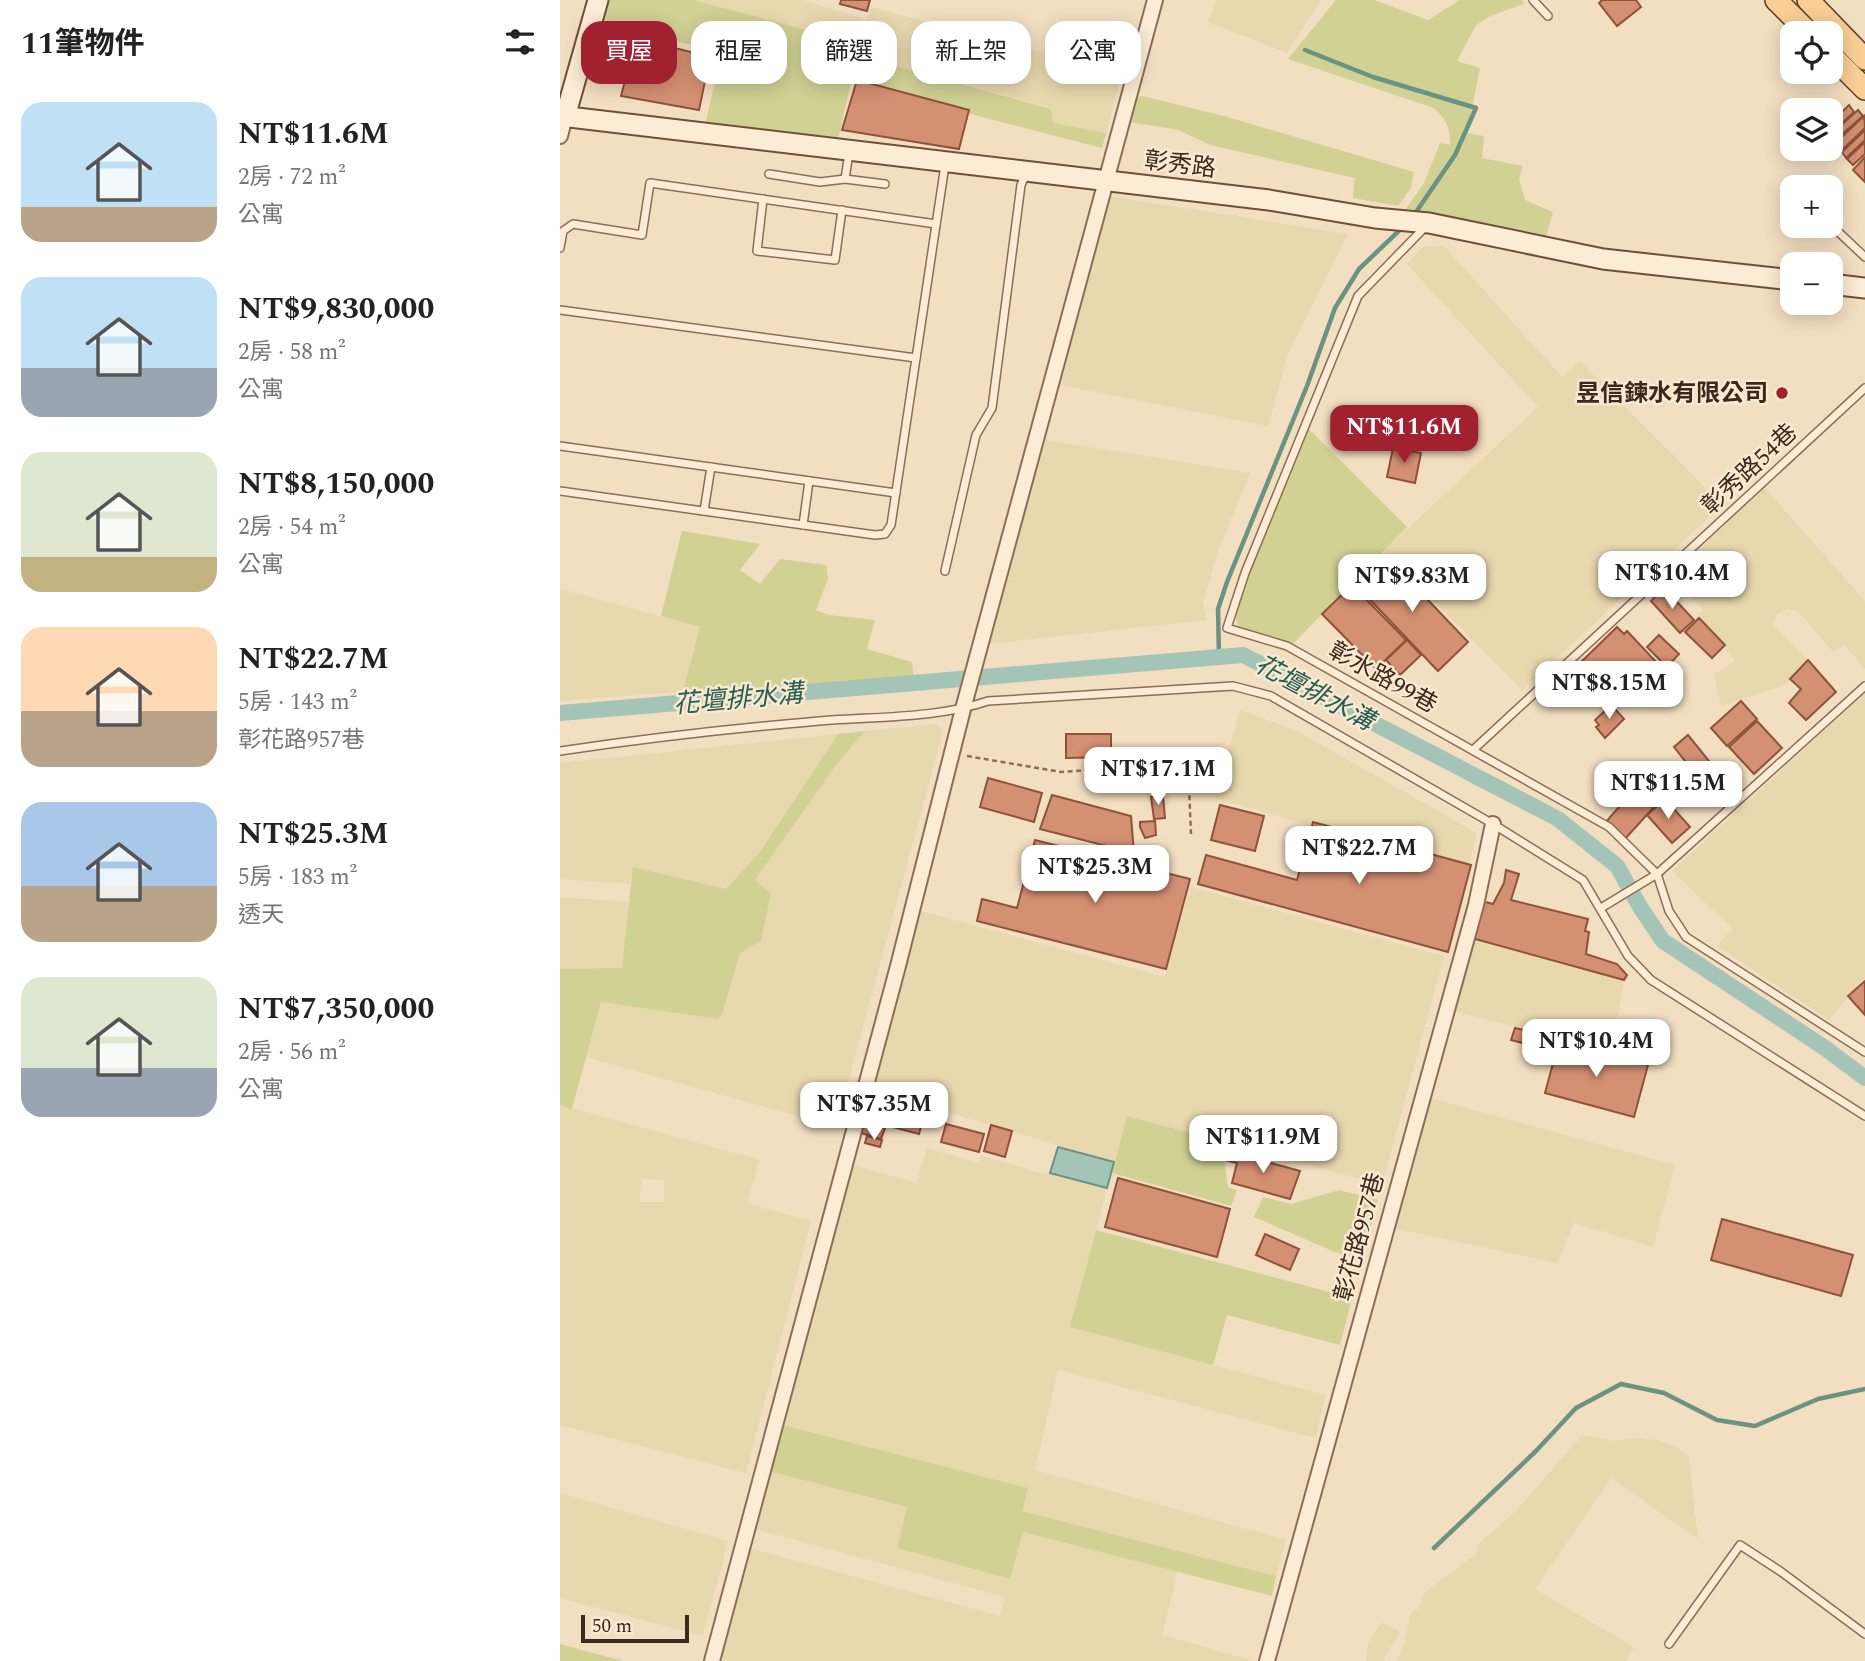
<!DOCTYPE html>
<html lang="zh-TW">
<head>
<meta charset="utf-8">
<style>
  body { margin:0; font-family:Spectral,"Noto Sans TC",serif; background:#f6f6f6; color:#222; height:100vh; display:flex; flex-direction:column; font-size:26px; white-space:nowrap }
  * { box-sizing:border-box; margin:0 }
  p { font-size:23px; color:#767676 }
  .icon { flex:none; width:38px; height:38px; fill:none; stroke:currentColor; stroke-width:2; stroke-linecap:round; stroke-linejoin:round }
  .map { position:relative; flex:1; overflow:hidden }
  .panel { display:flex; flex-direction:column; background:#fff; width:560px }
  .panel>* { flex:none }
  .guide { position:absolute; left:21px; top:21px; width:665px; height:63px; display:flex; gap:14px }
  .tools { position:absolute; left:1220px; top:21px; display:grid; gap:14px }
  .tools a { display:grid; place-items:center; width:63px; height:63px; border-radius:14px; background:#fff; box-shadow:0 4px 18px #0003; font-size:35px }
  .scale { position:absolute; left:21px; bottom:18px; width:108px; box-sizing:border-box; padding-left:7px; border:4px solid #3c281c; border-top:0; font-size:19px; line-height:24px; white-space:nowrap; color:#3c281c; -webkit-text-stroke:5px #f9e9d1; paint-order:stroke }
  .price { position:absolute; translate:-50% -60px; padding:0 16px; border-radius:14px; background:#fff; color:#222; font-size:23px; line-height:46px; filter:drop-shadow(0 2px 4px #0008) }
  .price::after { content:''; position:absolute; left:50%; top:42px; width:21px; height:16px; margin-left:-10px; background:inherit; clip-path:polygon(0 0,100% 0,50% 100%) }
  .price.selected { background:#a22131; color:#fff }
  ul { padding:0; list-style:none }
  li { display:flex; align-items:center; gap:21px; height:175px; padding:0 21px }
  li span { display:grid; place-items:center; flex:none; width:196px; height:140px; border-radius:21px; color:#555 }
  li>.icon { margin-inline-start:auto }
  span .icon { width:84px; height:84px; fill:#fffc; stroke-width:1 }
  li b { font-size:30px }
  h2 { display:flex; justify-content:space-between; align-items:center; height:84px; padding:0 21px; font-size:30px }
  .pill { padding:0 24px; border-radius:21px; background:#fff; box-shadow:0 4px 18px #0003; font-size:24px; line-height:63px }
  .pill.selected { background:#a22131; color:#fff }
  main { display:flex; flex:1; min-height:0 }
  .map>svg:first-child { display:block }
  .farmland { fill:#e8d8ae; fill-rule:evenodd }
  .green { fill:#d1d194 }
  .water { fill:#a4c4b7; stroke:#6a9384; stroke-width:2 }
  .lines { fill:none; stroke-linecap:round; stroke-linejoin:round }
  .stream { stroke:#6a9384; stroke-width:4.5 }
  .canal { stroke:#a4c4b7; stroke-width:16 }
  .building { fill:#d49073; stroke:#8f523a; stroke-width:2 }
  .lane-casing { stroke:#8d6d57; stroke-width:10 }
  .street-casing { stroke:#8d6d57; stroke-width:18 }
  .secondary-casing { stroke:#6f4e3a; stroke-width:23 }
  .primary-casing { stroke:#5b3c2b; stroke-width:24 }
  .path { stroke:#8d6d57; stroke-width:2.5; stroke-dasharray:5 3.5; stroke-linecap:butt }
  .lane { stroke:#fcecd5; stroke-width:7 }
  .street { stroke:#fcecd5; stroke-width:14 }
  .secondary { stroke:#fcecd5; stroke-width:19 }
  .primary { stroke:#f9ce95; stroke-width:21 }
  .poi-dot { fill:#a22131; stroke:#f9e9d1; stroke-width:2.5 }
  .labels { text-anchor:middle; stroke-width:5; stroke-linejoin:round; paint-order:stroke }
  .street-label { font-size:24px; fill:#3c281c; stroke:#f9e9d1 }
  .poi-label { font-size:24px; font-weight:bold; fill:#3c281c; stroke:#f9e9d1; text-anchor:end }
  .water-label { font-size:26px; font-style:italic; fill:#2a5d54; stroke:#f9e9d1 }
</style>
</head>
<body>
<main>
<section class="panel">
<h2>11筆物件<svg class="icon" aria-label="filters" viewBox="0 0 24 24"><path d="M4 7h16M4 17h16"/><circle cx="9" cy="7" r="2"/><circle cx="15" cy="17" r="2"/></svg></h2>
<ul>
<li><span style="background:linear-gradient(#bfe0f5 75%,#b9a48a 0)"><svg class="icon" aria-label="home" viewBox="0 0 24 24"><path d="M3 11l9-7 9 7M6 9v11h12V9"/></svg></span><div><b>NT$11.6M</b><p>2房 · 72 m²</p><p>公寓</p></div></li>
<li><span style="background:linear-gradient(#bfe0f5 65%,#9aa5b1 0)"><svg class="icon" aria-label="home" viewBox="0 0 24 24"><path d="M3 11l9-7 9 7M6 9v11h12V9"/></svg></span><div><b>NT$9,830,000</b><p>2房 · 58 m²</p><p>公寓</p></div></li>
<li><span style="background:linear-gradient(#dfe7d0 75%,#c2b280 0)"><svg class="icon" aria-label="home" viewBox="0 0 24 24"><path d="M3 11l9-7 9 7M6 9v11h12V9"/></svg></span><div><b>NT$8,150,000</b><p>2房 · 54 m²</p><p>公寓</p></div></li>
<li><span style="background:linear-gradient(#ffd9b3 60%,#b9a48a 0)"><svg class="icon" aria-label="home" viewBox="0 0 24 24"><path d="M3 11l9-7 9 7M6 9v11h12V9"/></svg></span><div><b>NT$22.7M</b><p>5房 · 143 m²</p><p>彰花路957巷</p></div></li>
<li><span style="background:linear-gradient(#a9c7e8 60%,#b9a48a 0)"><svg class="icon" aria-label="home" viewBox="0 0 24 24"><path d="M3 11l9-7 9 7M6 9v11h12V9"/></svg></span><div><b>NT$25.3M</b><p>5房 · 183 m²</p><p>透天</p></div></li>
<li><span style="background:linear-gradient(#dfe7d0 65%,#9aa5b1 0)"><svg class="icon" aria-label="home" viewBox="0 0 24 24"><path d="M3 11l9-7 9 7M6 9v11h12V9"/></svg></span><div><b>NT$7,350,000</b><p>2房 · 56 m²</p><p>公寓</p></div></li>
</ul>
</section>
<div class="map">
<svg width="1305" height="1661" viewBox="0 0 1305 1661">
  <rect width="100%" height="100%" fill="#f2dec1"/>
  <g class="farmland">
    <polygon points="133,0 242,0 306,19 311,7 562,74 546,133 493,123 491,108 297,55 299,45"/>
    <polygon points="657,0 761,0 727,53 648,22"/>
    <polygon points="549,196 788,234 728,354 708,426 501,385"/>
    <polygon points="884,246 1002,377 1020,361 1162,505 962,690 824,551 978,407 847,264 863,247"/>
    <polygon points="486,440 690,473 659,549 643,602 647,620 426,644"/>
    <polygon points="1203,486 1305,601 1305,669 1284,644 1273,652 1238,611 1228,609 1217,614 1212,624 1248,660 1227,684 1161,706 1154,675 1175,660 1138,618 1143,610 1112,577"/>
    <polygon points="0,589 140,627 124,687 120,692 0,701"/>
    <polygon points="1305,693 1305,978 1269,1020 1157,946 1173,929 1112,871"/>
    <polygon points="680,710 735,730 917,833 907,871 655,798"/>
    <polygon points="377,724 383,731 276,1127 26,1057 41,1002 158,1019 162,1015 180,953 201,941 211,894 194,881 276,765 305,731"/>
    <polygon points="278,734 199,853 166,889 74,867 70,884 0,879 0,763"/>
    <polygon points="630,887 884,956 822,1185 568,1116 554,1162 304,1087 354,909 605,977"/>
    <polygon points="0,897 71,902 62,969 0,969"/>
    <polygon points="905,937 1063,981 1059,1013 1038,1048 890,1010"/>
    <polygon points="866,1097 1115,1165 1093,1247 1014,1223 997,1263 829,1227"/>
    <path d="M0,1105L200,1160L187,1203L251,1221L186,1473L0,1425ZM81,1179L104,1180V1202H80Z"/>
    <polygon points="367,1148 419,1163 422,1156 489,1175 490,1173 547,1188 510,1327 766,1395 755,1438 498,1370 475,1470 726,1540 716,1576 462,1511 467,1488 215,1423 283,1162 356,1183"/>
    <polygon points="1022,1435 1055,1441 1077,1438 1098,1440 1115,1446 1129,1457 1138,1539 1051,1478 975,1589 1074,1647 1065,1661 836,1661 845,1642 850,1614 858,1608 865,1592 919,1552 917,1545 955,1512"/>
    <polygon points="204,1470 347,1507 337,1548 449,1579 463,1532 618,1570 602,1635 694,1661 154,1661 182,1546 440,1616 445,1597 188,1527"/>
    <polygon points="0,1493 168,1541 143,1636 0,1598"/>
    <polygon points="823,1622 840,1632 823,1661 806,1661 808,1642"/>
  </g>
  <g class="green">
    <polygon points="42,0 133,0 299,44 297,55 491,109 493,123 546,133 542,148 291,83 277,144 145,125 159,65 147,48 36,24"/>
    <path d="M776,0H814L868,20L900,0H962L964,4L930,16L916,25L897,61L920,68L907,133L924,136L922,158L963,166L959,179L965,200L993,212L985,241L838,220L864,183L880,143L890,145C891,129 886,119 874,108L728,59Z"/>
    <polygon points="582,96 664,116 854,172 851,188 838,206 793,198 795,178 650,145 619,130 563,121 570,100"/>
    <polygon points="747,427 847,527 728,649 680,629 674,615"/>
    <polygon points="122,531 200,544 180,570 200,584 220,559 266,565 268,579 256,610 269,615 315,620 307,649 352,662 354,683 122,708 124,687 140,627 101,616"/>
    <polygon points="305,731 276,765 195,880 211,894 201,941 180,953 162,1015 158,1019 41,1002 12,1109 0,1105 0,969 62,968 73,867 166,889 199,853 278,734"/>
    <polygon points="567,1116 661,1141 668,1187 677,1190 671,1206 552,1173"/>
    <polygon points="779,1190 818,1200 802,1260 775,1252 694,1217 703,1197 731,1204"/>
    <polygon points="536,1230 792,1298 780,1345 667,1315 653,1365 510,1327"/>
    <polygon points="215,1423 468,1488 462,1511 716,1576 712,1596 463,1532 450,1579 337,1548 347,1507 204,1470"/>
    <polygon points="0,1644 63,1661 0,1661"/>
  </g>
  <polygon class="water" points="498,1147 554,1162 547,1188 490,1173"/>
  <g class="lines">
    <g class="stream">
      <polyline points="745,50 813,77 916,108 895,155 854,215"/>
      <polyline points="659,657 658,609 667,582 747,386 775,308 799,269 844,226"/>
      <polyline points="874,1548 975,1452 1016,1408 1061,1384 1104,1393 1157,1420 1195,1426 1258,1399 1305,1389"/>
    </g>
    <polyline class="canal" points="0,713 683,655 998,819 1057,866 1080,907 1103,941 1265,1048 1305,1078"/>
  </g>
  <g class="building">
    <polygon points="281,0 310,0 307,11 280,4"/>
    <polygon points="1042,0 1076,0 1081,7 1057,26 1039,3"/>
    <polygon points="76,38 150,57 139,110 61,96"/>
    <polygon points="297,80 409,110 399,149 282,130"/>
    <polygon points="1289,105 1294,112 1270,134 1270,124"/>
    <polygon points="1298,110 1303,116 1271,144 1270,135"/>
    <polygon points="1304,116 1305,128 1280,152 1273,145"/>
    <polygon points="1305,130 1305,140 1286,158 1282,152"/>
    <polygon points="1305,142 1305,154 1293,165 1287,159"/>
    <polygon points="1305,157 1305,182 1293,170"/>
    <polygon points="833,448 861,453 855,483 827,477"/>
    <polygon points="827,557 908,642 878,671 797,586"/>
    <polygon points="792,585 846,640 816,669 762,614"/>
    <polygon points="1104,588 1134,620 1120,633 1091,601"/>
    <polygon points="1139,618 1165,645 1152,658 1125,632"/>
    <polygon points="1057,627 1064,634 1067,631 1099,665 1055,708 1016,667"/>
    <polygon points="1099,635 1119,654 1107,667 1087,647"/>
    <polygon points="847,640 861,655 840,675 826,660"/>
    <polygon points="1248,660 1276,692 1246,720 1229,703 1241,689 1230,679"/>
    <polygon points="1181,701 1197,719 1167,746 1151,728"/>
    <polygon points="1049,707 1055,709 1064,719 1045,738 1036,727 1039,725 1035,720"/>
    <polygon points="1197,721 1222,748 1194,774 1169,747"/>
    <polygon points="506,734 551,734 551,757 506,758"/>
    <polygon points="1128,735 1161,776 1146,788 1114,747"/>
    <polygon points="1087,775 1105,795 1064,840 1045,823"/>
    <polygon points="428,778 482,793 474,822 420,807"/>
    <polygon points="492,795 571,816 574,853 480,829"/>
    <polygon points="603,796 605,818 594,819 591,797"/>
    <polygon points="1105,799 1130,827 1112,843 1087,815"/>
    <polygon points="660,805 704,816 695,851 651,840"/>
    <polygon points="595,821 596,835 585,838 580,827 580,822"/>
    <polygon points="753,822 911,865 888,952 638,884 646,855 737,880"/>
    <polygon points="475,840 630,879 606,969 417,921 422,899 457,908"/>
    <polygon points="946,870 959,874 951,900 1028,919 1025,931 1029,932 1026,954 1057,964 1067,975 1064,980 908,937 918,900 933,904 944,883"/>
    <polygon points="1305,981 1305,1015 1288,996"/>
    <polygon points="955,1028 985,1035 982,1048 951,1040"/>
    <polygon points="999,1041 1088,1065 1074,1117 985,1093"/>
    <polygon points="323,1092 367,1104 359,1134 299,1118 305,1094 314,1097"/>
    <polygon points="305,1122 325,1128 321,1139 301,1133"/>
    <polygon points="386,1124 424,1134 419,1152 381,1142"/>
    <polygon points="431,1125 452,1131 445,1157 424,1151"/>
    <polygon points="307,1136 322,1140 320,1147 305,1143"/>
    <polygon points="664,1150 740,1171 730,1199 672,1183 677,1163 661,1159"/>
    <polygon points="558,1178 670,1209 657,1257 545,1227"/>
    <polygon points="1162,1219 1293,1255 1281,1296 1151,1260"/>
    <polygon points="705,1234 739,1249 730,1270 696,1255"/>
  </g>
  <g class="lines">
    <g class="lane-casing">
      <g id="lane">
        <polyline points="973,0 988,16"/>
        <polyline points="289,153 285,179 325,184"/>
        <polyline points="209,174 260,182 285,179"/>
        <polyline points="203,199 197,251 275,260 282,210"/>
        <polyline points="1270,224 1305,257"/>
        <polyline points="867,225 798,296 685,573 667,628 727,646 1049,827 1097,874 1109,911 1126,937 1305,1052"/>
        <polyline points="0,248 3,231 13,224 82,235 90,183 376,224"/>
        <polyline points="0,310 356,358"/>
        <polyline points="0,446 336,493"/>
        <polyline points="0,491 315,535 325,534 331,525 385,165"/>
        <polyline points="144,511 151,467"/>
        <polyline points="243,525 249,481"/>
        <polyline points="385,571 416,435 432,408 461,185 466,174"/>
        <polyline points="913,750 1305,388"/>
        <path d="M0,751C82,739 166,729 249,722C307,716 372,720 428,701L673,686L711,696L933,824L1023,880L1068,956L1091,980L1305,1116"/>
        <polyline points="1041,908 1097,874 1305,686"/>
        <polyline points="1109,1644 1180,1545 1220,1571 1305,1634"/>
      </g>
    </g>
    <g class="street-casing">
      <g id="street">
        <polyline points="0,136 5,117"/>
        <polyline points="152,1661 338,966 403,709 595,0"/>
        <polyline points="707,1661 916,905 933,824"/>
      </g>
    </g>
    <g class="secondary-casing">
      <g id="secondary">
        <polyline points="0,116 709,200 815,218 869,223 1043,259 1232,280"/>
        <polyline points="5,117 38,0"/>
        <polyline points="1270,284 1305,288"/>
      </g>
    </g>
    <g class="primary-casing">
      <g id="primary">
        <polyline points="1216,0 1249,33"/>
        <polyline points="1248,0 1305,59"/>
        <polyline points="1270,54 1305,89"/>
      </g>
    </g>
    <polyline class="path" points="407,756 501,772 628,763 631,834"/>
    <use href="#lane" class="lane"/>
    <use href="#street" class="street"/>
    <use href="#secondary" class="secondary"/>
    <use href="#primary" class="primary"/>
  </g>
  <circle class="poi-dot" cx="1222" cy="393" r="7"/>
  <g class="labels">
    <g class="street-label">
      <text transform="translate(620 164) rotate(7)" y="8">彰秀路</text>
      <text transform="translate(1189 469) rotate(-43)" y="8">彰秀路54巷</text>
      <text transform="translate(823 677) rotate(29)" y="8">彰水路99巷</text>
      <text transform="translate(799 1237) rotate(-75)" y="8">彰花路957巷</text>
    </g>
    <g class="poi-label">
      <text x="1208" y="401">昱信鍊水有限公司</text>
    </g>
    <g class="water-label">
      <text transform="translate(755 692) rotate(28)" y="9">花壇排水溝</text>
      <text transform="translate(178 698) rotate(-5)" y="9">花壇排水溝</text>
    </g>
  </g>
</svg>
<div class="tools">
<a><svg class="icon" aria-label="locate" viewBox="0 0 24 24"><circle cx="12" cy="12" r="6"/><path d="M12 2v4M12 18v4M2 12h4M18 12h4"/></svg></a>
<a><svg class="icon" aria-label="layers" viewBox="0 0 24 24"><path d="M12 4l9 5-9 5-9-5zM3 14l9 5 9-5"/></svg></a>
<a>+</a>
<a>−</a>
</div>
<div class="scale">50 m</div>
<b class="price selected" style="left:844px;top:465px">NT$11.6M</b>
<b class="price" style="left:1112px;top:611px">NT$10.4M</b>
<b class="price" style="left:852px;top:614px">NT$9.83M</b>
<b class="price" style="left:1049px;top:721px">NT$8.15M</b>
<b class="price" style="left:598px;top:807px">NT$17.1M</b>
<b class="price" style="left:1108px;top:821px">NT$11.5M</b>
<b class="price" style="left:799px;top:886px">NT$22.7M</b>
<b class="price" style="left:535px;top:905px">NT$25.3M</b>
<b class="price" style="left:1036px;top:1079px">NT$10.4M</b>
<b class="price" style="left:314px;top:1142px">NT$7.35M</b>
<b class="price" style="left:703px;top:1175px">NT$11.9M</b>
<div class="guide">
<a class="pill selected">買屋</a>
<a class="pill">租屋</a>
<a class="pill">篩選</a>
<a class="pill">新上架</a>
<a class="pill">公寓</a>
</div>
</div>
</main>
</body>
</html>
